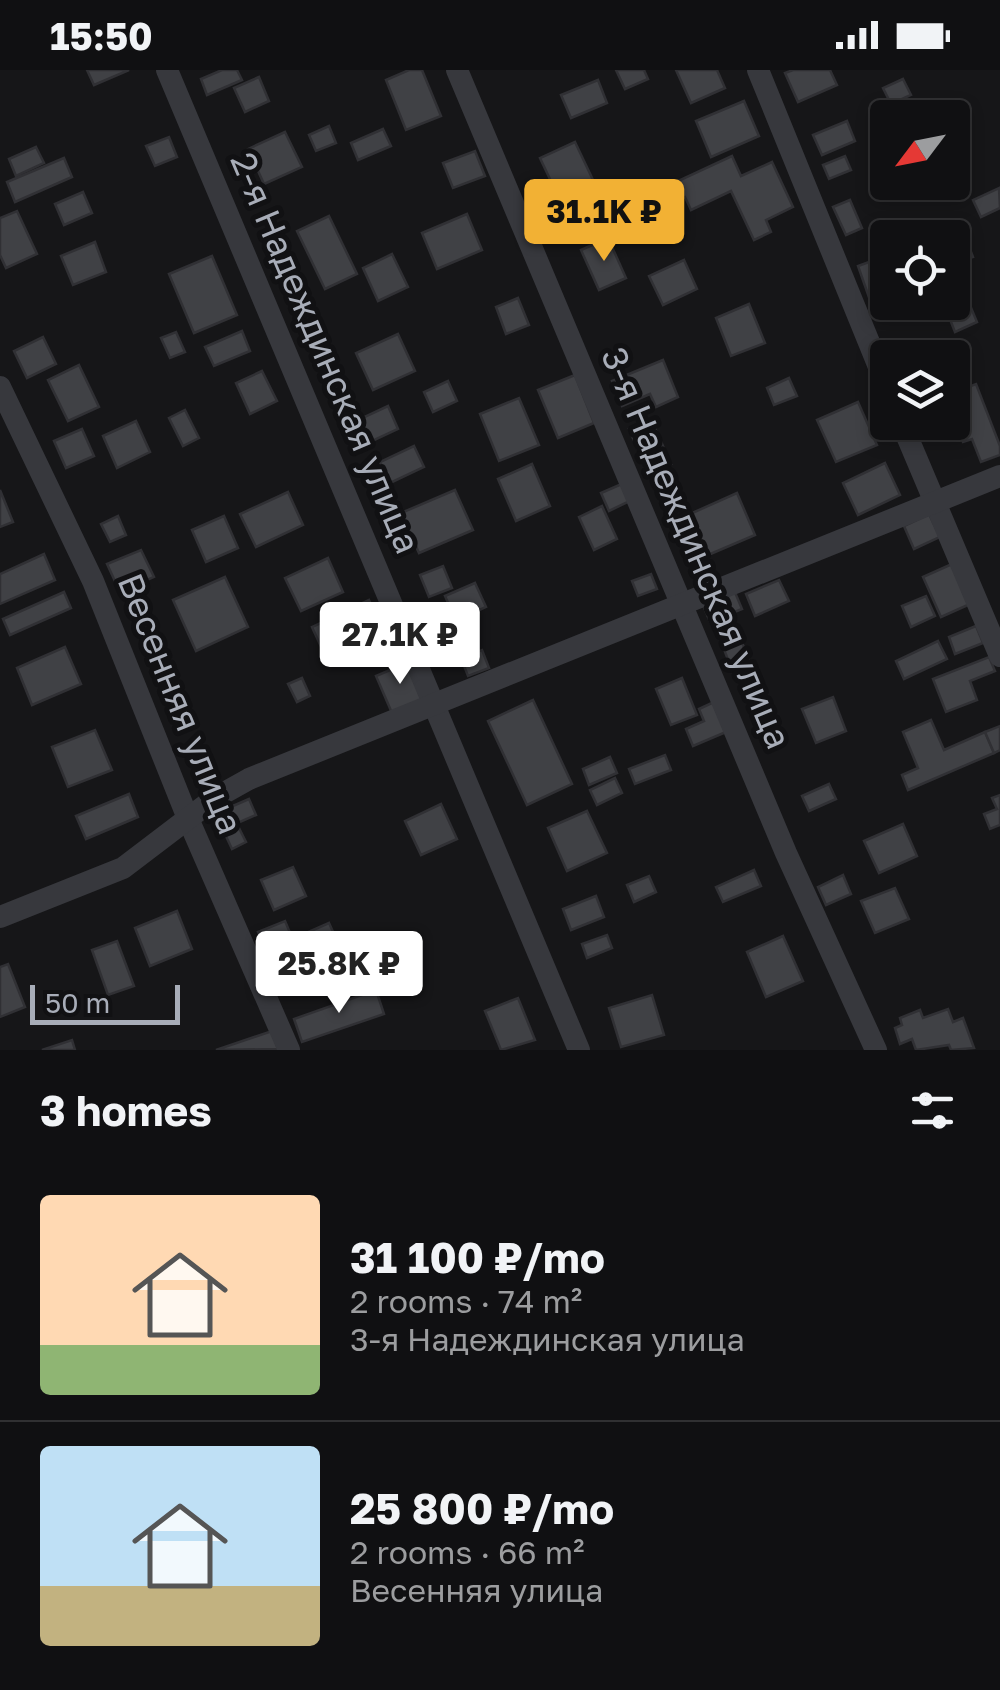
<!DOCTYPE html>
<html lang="en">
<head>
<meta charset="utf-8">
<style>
  body { margin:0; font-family:"Golos Text",sans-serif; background:#1e1e20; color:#f1f3f6; height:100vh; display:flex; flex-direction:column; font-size:38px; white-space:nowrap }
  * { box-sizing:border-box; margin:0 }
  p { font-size:32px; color:#9c9d9f }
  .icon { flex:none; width:55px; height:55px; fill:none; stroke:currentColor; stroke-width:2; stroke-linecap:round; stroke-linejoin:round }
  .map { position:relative; height:980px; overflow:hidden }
  .sheet { display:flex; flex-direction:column; background:#101012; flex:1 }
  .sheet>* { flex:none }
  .needle { width:65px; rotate:238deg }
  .tools { position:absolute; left:870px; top:30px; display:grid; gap:20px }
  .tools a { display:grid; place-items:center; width:100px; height:100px; border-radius:10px; background:#101012; box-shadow:0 5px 15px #0003,0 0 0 2px #303032; font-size:50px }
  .scale { position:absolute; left:30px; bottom:25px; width:150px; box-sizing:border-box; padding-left:10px; border:5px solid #a8adb8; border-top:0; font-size:28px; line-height:35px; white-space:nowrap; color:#a8adb8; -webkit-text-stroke:8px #111113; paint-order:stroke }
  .price { position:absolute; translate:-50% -85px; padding:0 22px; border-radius:10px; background:#fff; color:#222; font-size:32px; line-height:65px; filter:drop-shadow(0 2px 5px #0008) }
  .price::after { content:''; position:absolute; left:50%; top:60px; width:30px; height:22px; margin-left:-15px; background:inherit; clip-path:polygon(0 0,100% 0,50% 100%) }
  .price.active { background:#f2b134; color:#111 }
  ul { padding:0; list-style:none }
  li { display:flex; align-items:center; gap:30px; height:250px; padding:0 40px }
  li+li { border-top:2px solid #303032 }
  li span { display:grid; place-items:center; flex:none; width:280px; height:200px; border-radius:10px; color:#555 }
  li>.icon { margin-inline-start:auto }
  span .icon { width:120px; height:120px; fill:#fffc; stroke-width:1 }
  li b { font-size:42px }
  h2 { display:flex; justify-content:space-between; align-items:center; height:120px; padding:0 40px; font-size:42px }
  .status { display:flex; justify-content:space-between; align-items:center; height:70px; padding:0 50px; background:#101012; direction:ltr }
  .status svg { height:28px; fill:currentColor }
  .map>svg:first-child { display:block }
  .building { fill:#404145; stroke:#303034; stroke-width:2.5 }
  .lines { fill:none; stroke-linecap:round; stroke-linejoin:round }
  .street { stroke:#37383d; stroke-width:22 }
  .labels { text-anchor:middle; stroke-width:10; stroke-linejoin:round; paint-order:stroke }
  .street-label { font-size:35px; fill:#a8adb8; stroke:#111113 }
</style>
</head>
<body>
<div class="status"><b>15:50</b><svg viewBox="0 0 49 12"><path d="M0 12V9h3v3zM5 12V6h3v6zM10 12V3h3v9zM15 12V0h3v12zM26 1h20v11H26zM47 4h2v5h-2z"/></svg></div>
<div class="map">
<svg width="1000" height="980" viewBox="0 0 1000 980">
  <rect width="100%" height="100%" fill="#161618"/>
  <g class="building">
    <polygon points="87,0 129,0 94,15"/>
    <polygon points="222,0 237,0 242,10 207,25 201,9"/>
    <polygon points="409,0 422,0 441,46 406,60 386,10"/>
    <polygon points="616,0 644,0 648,9 625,19"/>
    <polygon points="676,0 717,0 725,18 691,33"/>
    <polygon points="793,0 830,0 837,15 798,32 785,3"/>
    <polygon points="259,7 269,31 245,42 234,18"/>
    <polygon points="903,9 911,25 891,34 883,18"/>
    <polygon points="598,10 607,33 571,48 561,25"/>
    <polygon points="744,31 759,66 711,87 696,51"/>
    <polygon points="847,51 855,71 822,85 813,65"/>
    <polygon points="329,56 336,73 316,81 309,65"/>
    <polygon points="383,59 391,76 358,90 351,73"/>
    <polygon points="285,62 302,97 264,114 248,79"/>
    <polygon points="169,67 177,87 155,96 146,76"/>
    <polygon points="575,72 602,129 567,145 540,88"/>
    <polygon points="36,77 44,93 16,106 9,89"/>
    <polygon points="475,81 485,106 453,118 443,93"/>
    <polygon points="732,86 741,106 772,92 793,137 766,150 771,162 754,170 731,121 691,140 685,127 672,132 665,117"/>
    <polygon points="845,86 851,100 829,109 823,95"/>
    <polygon points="64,88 72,107 15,132 7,112"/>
    <polygon points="999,118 1000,138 981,147 973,130"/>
    <polygon points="83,122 92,143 64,155 55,134"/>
    <polygon points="850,130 862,158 846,165 833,137"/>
    <polygon points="599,140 608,158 578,172 570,154"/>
    <polygon points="17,141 37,184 6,198 0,185 0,148"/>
    <polygon points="467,144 482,180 437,199 422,163"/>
    <polygon points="329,146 357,204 325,219 297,161"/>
    <polygon points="961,156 973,187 952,194 952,168 930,168"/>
    <polygon points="608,168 626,208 599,220 581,180"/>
    <polygon points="95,172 106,202 73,215 61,186"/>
    <polygon points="392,184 408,217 378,231 363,198"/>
    <polygon points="888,185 888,230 872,236 858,196"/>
    <polygon points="212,186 237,245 194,263 169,204"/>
    <polygon points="684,190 697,219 663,235 649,206"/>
    <polygon points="518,228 529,255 506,264 496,237"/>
    <polygon points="967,228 977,252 955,262 945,237"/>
    <polygon points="749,234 765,273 731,286 716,248"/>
    <polygon points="242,261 250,281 214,296 205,277"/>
    <polygon points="176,262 185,282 170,288 161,268"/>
    <polygon points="398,264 415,301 373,320 356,283"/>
    <polygon points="43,267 56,294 27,308 14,281"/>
    <polygon points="663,290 678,327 656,337 650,324 622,336 612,311"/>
    <polygon points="79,295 99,337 68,351 48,310"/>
    <polygon points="262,301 277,331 250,344 236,313"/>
    <polygon points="575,305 594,353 558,368 538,320"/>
    <polygon points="789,308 797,326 774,335 767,318"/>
    <polygon points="448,311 457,331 433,342 424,322"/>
    <polygon points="976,314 1000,376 1000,385 981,392 972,369 963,372 952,344 952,323"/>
    <polygon points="519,328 539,375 499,391 480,344"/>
    <polygon points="858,332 877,375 836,392 817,350"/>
    <polygon points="388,336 398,359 355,379 345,356"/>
    <polygon points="185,340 199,368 183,376 169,348"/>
    <polygon points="651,349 671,394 648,404 629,359"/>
    <polygon points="136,351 150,382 117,398 103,366"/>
    <polygon points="82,359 94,386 66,398 54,371"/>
    <polygon points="414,376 424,397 390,413 380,392"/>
    <polygon points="885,393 900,425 858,445 843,413"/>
    <polygon points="532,394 550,436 516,451 498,409"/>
    <polygon points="624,413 632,430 609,441 601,423"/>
    <polygon points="0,420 13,452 0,457"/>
    <polygon points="455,420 473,460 419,483 401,443"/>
    <polygon points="288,422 303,455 256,477 240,444"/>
    <polygon points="737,423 755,465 708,485 690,444"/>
    <polygon points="602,436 617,469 594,480 579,447"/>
    <polygon points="929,444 940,467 914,479 904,456"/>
    <polygon points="118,446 126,465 110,472 101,454"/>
    <polygon points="224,446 238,478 206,492 192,460"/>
    <polygon points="141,480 154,507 120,522 107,494"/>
    <polygon points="44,484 55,510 0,534 0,504"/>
    <polygon points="328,488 343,522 301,541 285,508"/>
    <polygon points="952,494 970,534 941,547 923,507"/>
    <polygon points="443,496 452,518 429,527 420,505"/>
    <polygon points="651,504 657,519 638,526 632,511"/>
    <polygon points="225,507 248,557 196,581 173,530"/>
    <polygon points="779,510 789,531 755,546 746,524"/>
    <polygon points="475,513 486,537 456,551 445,526"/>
    <polygon points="734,520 742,539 710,552 702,533"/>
    <polygon points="64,522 71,538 10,565 3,549"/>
    <polygon points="926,526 935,546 911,557 902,536"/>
    <polygon points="369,530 386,567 329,594 312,557"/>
    <polygon points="976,556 983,573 955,584 949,567"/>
    <polygon points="740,567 751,596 733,603 722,574"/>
    <polygon points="938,571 947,589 904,609 896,591"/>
    <polygon points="65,577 81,614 32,635 17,598"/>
    <polygon points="482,580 489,598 468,606 461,588"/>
    <polygon points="989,587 995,601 970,611 977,630 946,642 933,609"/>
    <polygon points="409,592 424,629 392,643 376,606"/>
    <polygon points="302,608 310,626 297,632 288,614"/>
    <polygon points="682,608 697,645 671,655 656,619"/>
    <polygon points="833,627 846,661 816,673 802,639"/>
    <polygon points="533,630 572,714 527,735 488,651"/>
    <polygon points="714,632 726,662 693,676 686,659 704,651 699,639"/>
    <polygon points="931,650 944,680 985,662 994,683 908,720 902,705 918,698 903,662"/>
    <polygon points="1000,656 1000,680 994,683 985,662"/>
    <polygon points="95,660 112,700 68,717 52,677"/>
    <polygon points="665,685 671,700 635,714 629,699"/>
    <polygon points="610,687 617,703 589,715 583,699"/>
    <polygon points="615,708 622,723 597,735 590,720"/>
    <polygon points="829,714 836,729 809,741 802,726"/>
    <polygon points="129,724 138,747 86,769 76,746"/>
    <polygon points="1000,725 1000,755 990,759 984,744 997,739 992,728"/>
    <polygon points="249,729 256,745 226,758 219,742"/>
    <polygon points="441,734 457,769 421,785 405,751"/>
    <polygon points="587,741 607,783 567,801 548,758"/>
    <polygon points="903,754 917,786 879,803 864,771"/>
    <polygon points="238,756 246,772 232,779 224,762"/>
    <polygon points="293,797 306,826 274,840 261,810"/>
    <polygon points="754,800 761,816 723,832 716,817"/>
    <polygon points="843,805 851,824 826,835 818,817"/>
    <polygon points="649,806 656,822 634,832 627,815"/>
    <polygon points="895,818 909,849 875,863 861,831"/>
    <polygon points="596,826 604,847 571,860 563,839"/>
    <polygon points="177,841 192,879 150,896 135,858"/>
    <polygon points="285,851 291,865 264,876 258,862"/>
    <polygon points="329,853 345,888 303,906 288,871"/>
    <polygon points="607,865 612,878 587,888 582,874"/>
    <polygon points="783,866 803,911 766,927 747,882"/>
    <polygon points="117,871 134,916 108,925 92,880"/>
    <polygon points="370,884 383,910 361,921 349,894"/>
    <polygon points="8,894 25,937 0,947 0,897"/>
    <polygon points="376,920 384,944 302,972 294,949"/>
    <polygon points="652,925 664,965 621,977 609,938"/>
    <polygon points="518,928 535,970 501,980 485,941"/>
    <polygon points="948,939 953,952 963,948 974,978 951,980 949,975 916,980 912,969 900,974 895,958 902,955 900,948 920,940 923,948"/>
    <polygon points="272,961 278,979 216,980"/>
    <polygon points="72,970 75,980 42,980"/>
  </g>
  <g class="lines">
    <g class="street">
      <polyline points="167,0 579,980"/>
      <polyline points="457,0 786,783 876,980"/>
      <polyline points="758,0 888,319"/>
      <polyline points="0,317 93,511 189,751 289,980"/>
      <polyline points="901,352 1000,586"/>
      <polyline points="0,847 123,798 215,728 249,709 1000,406"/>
    </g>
  </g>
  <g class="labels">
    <g class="street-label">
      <text transform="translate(325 283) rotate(67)" y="12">2-я Надеждинская улица</text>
      <text transform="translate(696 478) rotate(67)" y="12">3-я Надеждинская улица</text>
      <text transform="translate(180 634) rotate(68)" y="12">Весенняя улица</text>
    </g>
  </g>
</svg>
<div class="tools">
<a><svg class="needle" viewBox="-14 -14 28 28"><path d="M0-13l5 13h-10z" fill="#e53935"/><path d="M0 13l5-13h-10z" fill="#9c9d9f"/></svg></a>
<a><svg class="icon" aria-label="locate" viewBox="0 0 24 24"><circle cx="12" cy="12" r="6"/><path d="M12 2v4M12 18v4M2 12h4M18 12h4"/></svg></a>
<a><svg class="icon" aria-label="layers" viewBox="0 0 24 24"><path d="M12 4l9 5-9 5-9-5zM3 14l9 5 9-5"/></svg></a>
</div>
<div class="scale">50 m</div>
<b class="price active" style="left:604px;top:194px">31.1K ₽</b>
<b class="price" style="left:400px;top:617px">27.1K ₽</b>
<b class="price" style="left:339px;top:946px">25.8K ₽</b>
</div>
<section class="sheet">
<h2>3 homes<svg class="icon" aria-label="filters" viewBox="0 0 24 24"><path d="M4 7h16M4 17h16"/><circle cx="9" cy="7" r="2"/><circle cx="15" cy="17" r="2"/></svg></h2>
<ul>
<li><span style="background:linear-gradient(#ffd9b3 75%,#8fb573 0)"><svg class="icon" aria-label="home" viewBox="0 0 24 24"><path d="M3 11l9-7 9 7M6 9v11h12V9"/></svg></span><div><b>31 100 ₽/mo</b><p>2 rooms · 74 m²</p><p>3-я Надеждинская улица</p></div></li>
<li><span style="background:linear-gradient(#bfe0f5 70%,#c2b280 0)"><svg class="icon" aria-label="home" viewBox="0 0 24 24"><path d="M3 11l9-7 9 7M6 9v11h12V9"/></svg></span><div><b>25 800 ₽/mo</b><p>2 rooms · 66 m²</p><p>Весенняя улица</p></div></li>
</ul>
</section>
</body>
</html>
